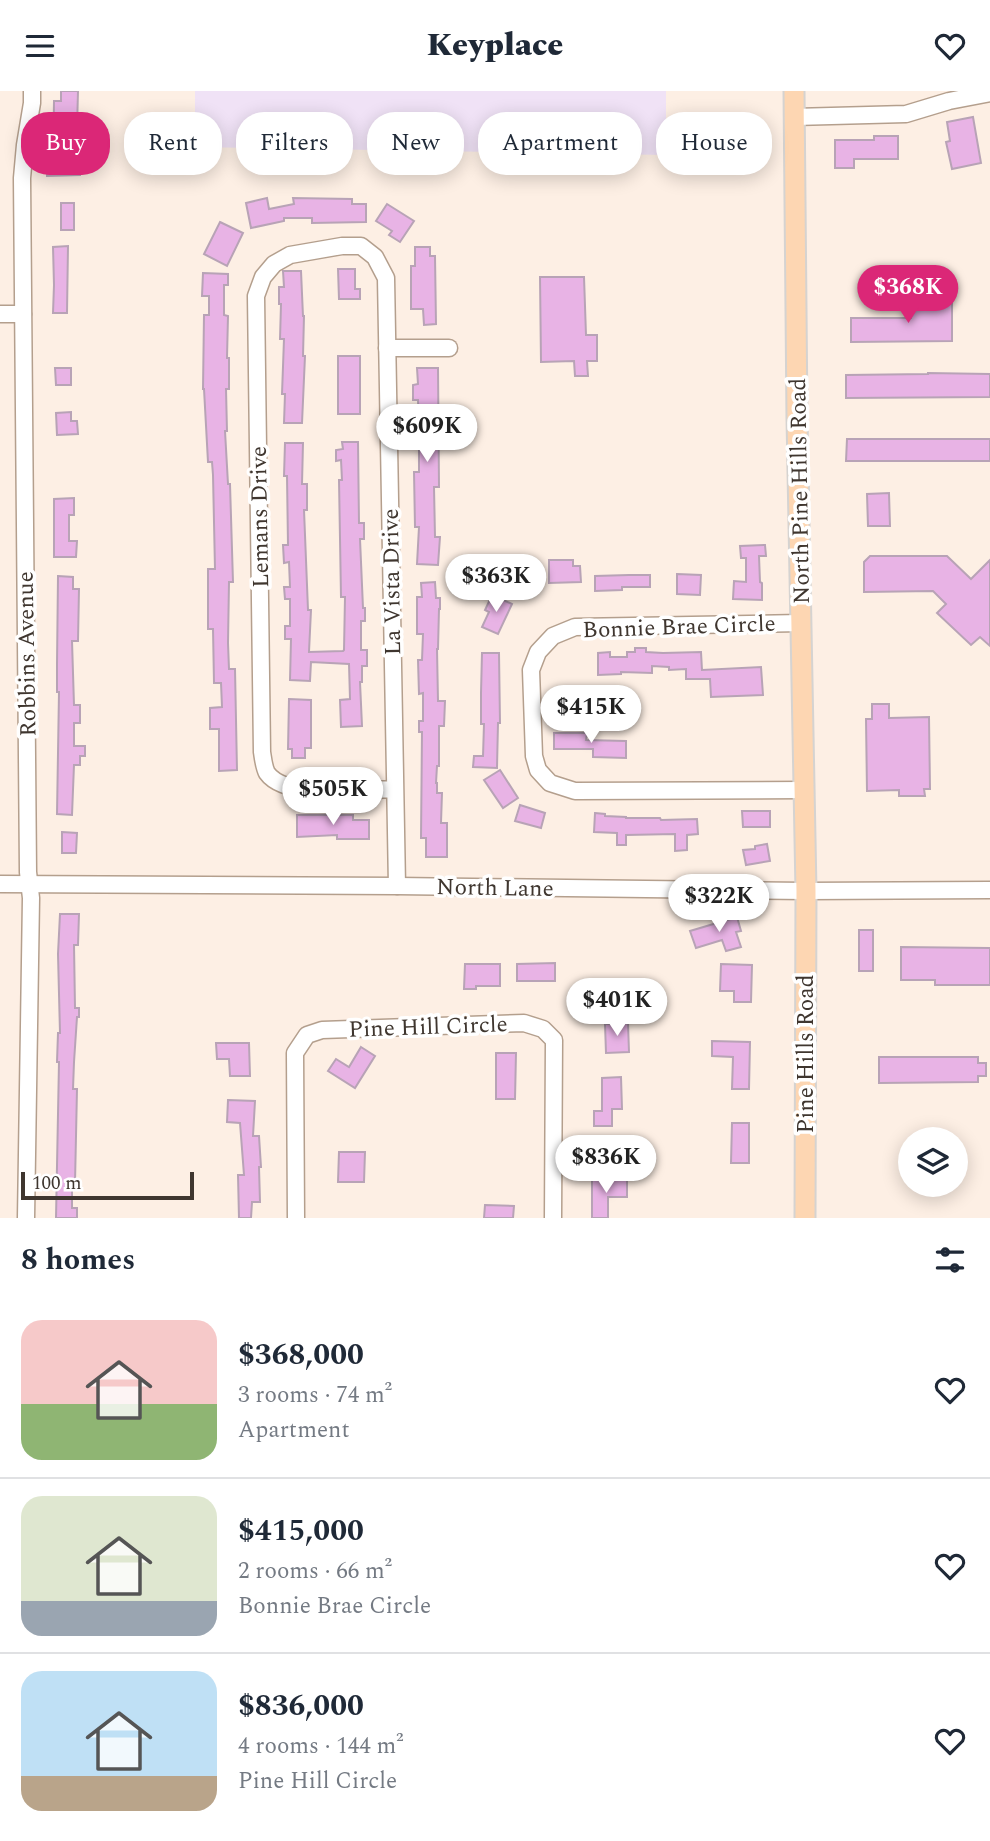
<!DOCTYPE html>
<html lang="en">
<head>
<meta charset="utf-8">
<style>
  body { margin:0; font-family:Spectral,serif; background:#f6f6f7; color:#1f2937; height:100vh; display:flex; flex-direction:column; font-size:26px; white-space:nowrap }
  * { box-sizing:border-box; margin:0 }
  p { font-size:23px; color:#747a83 }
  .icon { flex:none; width:38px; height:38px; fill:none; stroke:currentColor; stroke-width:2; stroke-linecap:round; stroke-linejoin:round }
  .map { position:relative; height:1127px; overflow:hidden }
  .drawer { display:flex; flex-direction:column; background:#fff; flex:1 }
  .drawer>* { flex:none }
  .banner { position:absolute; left:21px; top:21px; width:948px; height:63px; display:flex; gap:14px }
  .controls { position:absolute; left:898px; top:1036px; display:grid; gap:14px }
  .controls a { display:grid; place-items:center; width:70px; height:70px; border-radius:50%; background:#fff; box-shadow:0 4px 18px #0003; font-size:35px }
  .scale { position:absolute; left:21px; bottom:18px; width:173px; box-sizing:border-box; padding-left:7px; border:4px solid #3f362f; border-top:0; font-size:19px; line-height:24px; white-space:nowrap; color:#3f362f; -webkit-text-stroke:5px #fff; paint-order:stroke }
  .price { position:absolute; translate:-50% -60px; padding:0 16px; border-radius:24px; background:#fff; color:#222; font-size:23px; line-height:46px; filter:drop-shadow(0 2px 4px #0008) }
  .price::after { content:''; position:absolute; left:50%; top:42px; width:21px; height:16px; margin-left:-10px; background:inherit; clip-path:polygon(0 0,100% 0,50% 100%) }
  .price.current { background:#db2777; color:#fff }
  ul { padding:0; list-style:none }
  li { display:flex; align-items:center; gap:21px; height:175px; padding:0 21px }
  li+li { border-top:2px solid #e0e1e3 }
  li span { display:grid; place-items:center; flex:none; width:196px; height:140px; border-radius:21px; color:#555 }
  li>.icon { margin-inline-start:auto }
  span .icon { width:84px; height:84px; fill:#fffc; stroke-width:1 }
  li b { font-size:30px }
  h2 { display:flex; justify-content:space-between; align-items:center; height:84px; padding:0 21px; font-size:30px }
  .pill { padding:0 24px; border-radius:28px; background:#fff; box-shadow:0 4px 18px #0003; font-size:24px; line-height:63px }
  .pill.current { background:#db2777; color:#fff }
  header { display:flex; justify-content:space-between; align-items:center; height:91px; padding:0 21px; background:#fff; font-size:32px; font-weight:800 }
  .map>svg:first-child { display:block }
  .commercial { fill:#f0e2f6 }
  .building { fill:#e8b3e5; stroke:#b8a3b6; stroke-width:2 }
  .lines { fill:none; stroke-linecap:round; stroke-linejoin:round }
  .minor-casing { stroke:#b49f8d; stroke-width:19 }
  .major-casing { stroke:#d5d3d1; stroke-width:23 }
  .minor { stroke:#fff; stroke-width:16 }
  .major { stroke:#fdd6b2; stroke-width:19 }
  .labels { text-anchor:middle; stroke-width:7; stroke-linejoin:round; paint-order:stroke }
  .street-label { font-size:23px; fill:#3f362f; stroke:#fff }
</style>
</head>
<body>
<header><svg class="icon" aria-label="menu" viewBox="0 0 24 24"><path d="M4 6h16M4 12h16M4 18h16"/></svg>Keyplace<svg class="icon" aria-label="heart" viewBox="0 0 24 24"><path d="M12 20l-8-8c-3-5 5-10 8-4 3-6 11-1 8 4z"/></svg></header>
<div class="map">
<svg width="990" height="1127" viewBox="0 0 990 1127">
  <rect width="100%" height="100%" fill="#fdefe4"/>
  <polygon class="commercial" points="195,0 666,0 666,64 195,56"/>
  <g class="building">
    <polygon points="61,0 78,0 77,38 79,38 78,71 80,71 80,84 47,85 47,73 53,73 54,10 61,10"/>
    <polygon points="973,26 981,72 952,78 946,51 950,50 947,31"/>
    <polygon points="874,45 898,45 898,68 854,68 854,77 835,77 835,49 874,49"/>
    <polygon points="267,107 269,118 294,113 293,107 352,108 352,113 366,113 366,131 312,132 312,127 284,127 284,130 251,137 246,112"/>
    <rect x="61" y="112" width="13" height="27"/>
    <polygon points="387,113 414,130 400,151 389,144 392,140 376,130"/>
    <polygon points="220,131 243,142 227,175 204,163"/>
    <polygon points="68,155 67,222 53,222 54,194 53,156"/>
    <polygon points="415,156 430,156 430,165 435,165 436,233 424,234 423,218 411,218 411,175 415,175"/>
    <polygon points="338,178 355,178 355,198 360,198 360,208 339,208"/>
    <polygon points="283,180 301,180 303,225 304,225 303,265 305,265 302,332 284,332 285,303 282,303 284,248 280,248 281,213 279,213 279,196 284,196"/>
    <polygon points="203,182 228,183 228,194 224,194 224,224 228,225 227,267 229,267 229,298 226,298 227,340 225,340 228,393 230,393 233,491 229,491 228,552 229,578 235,578 237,679 219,680 219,638 210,638 210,617 222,616 221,592 214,592 213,538 208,538 208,478 215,478 213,384 212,371 208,371 204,298 203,298 204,224 209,224 209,205 202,205"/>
    <polygon points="540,186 584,186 586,244 597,244 597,270 587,270 588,285 575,285 574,270 541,271"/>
    <polygon points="911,210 952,212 952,250 851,251 851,227 911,227"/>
    <rect x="338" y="265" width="22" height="58"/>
    <polygon points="55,277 71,277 71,294 56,294"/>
    <polygon points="417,277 438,277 439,396 434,396 435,446 440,446 438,474 417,473 419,436 415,436 414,381 419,381 419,353 414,353 413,339 419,339 418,309 413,309 413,294 418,293"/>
    <polygon points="928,282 990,283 990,306 846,307 846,284 928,283"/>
    <polygon points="71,321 71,330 77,330 78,343 57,344 56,322"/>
    <polygon points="847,348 990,348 990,370 846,370"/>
    <polygon points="342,351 358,351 359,432 364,432 364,448 360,448 363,517 365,517 365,530 361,530 361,559 367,559 367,575 362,575 362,591 360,591 362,635 341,636 340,609 350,608 349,573 311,571 310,590 290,589 291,548 285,548 285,535 290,535 290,508 285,508 284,496 290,496 289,471 284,472 283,454 288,454 287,385 284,385 285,352 303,352 302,393 307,393 307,419 304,419 308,519 311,519 309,561 343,560 344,559 345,506 341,506 339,389 342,389 341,369 336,370 336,359 343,358"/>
    <polygon points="889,402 890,435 868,435 867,403"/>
    <polygon points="74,407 74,424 69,424 69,450 77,450 76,466 54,466 54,408"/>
    <polygon points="765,454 766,465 759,465 760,491 762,492 762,509 733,508 734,490 746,491 746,467 741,467 740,455"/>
    <polygon points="870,465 947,465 971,488 990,469 990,555 980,546 971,554 937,522 946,513 933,500 864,501 864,471"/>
    <polygon points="549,469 573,469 573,475 580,475 581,491 549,492"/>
    <polygon points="534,475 543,493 521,503 512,485"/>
    <polygon points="677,483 701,484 700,504 677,503"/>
    <polygon points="629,484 650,484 650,496 622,496 622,499 595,500 595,485"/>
    <polygon points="58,485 73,486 73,498 79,498 78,550 72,550 74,614 80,614 80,632 74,632 74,655 85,655 85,665 80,665 80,674 74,674 72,724 57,723 59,601 57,601 57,573"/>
    <polygon points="435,491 436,507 440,507 440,518 439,518 438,558 437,558 438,610 445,610 444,635 439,635 439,675 437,675 436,692 437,692 437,702 442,702 441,732 447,732 447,766 426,766 426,747 421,747 422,641 419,641 419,630 423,630 423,602 419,603 418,569 422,569 423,543 417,543 417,506 422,506 421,492"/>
    <polygon points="492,504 512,513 498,543 482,536 489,521 485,519"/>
    <polygon points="635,557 646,557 646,561 663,562 701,561 702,579 761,576 763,604 711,606 710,588 686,588 686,578 669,579 669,576 652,575 652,582 621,581 621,583 598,584 598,562 610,561 610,566 627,566 627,561 635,561"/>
    <polygon points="482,562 499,562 500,632 498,632 497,677 473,676 474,665 483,665 484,633 481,633 481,602"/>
    <polygon points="289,608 311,609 311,657 305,657 305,667 292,667 292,658 288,658"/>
    <polygon points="872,613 889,613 889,627 929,626 930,698 924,698 925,705 899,705 899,699 867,700 866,628 872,628"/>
    <polygon points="554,642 587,642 586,649 626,650 626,667 593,666 593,658 554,658"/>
    <polygon points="500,679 518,707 503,717 484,689"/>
    <polygon points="520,714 545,722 541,737 515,730"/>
    <polygon points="742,720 770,720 770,736 743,736"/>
    <polygon points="595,722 605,723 605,725 626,726 626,727 660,727 661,729 697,728 698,743 687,744 687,759 675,760 675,743 626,744 626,754 617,754 617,742 594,741"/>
    <polygon points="297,724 353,724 353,729 369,729 369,748 337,748 337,744 297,746"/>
    <polygon points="62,741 77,742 76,762 62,762"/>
    <polygon points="767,753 770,770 746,774 743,759 755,758 755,755"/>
    <polygon points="60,823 79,823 78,854 74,854 75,917 79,917 79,926 77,926 74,971 73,998 77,998 75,1092 72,1092 72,1117 77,1117 77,1127 56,1127 59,971 57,971 58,942 60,942 58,863"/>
    <polygon points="737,826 741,840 736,841 741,856 726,860 722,849 696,857 690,840"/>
    <rect x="859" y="839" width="14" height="41"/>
    <polygon points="901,856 990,857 990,894 935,894 935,889 901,889"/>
    <polygon points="555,872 555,890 517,890 517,873"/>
    <polygon points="465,873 500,873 500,895 476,895 476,898 464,898"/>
    <polygon points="721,873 752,874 751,911 734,911 734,900 720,900"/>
    <polygon points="628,932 629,961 606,962 605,933"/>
    <polygon points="712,950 750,951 749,998 732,998 733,966 712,965"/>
    <polygon points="216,952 249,952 250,985 230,985 229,968 217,968"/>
    <polygon points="361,956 375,965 355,997 328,980 336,968 349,976"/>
    <polygon points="496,962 516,962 515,1008 496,1008"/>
    <polygon points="879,966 978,966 978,972 986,972 986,985 978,985 978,991 879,992"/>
    <polygon points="621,986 622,1018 612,1018 612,1035 594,1035 594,1020 602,1020 602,987"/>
    <polygon points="228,1009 255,1010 253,1045 259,1045 261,1076 259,1076 260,1111 252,1111 251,1127 239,1127 238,1084 244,1084 240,1032 227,1031"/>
    <polygon points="732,1032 749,1032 749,1072 731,1072"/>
    <polygon points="339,1061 365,1061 364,1091 338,1091"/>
    <polygon points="592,1089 627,1089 627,1106 608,1106 608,1127 592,1127"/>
    <polygon points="485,1114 514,1115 513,1127 484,1127"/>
  </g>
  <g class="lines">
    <g class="minor-casing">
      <g id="minor">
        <polyline points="794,26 906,23 949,10 990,2"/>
        <polyline points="0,223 23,223"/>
        <polyline points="387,257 449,257"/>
        <polyline points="801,532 575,536 553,545 538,561 531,579 534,665 538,679 550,692 575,700 804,699"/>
        <path d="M394,698C364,699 286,709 267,682C264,677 263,667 262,661L256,205L263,186L274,173L290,164L342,155H361L375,166L386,187L397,795"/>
        <polyline points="0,793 397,795 806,800 990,799"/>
        <polyline points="26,1127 31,807 28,781 22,87 25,54 32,12 32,0"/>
        <polyline points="296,1127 295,962 307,944 322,939 524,932 543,938 554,949 553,1127"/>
      </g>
    </g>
    <g class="major-casing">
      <polyline id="major" points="794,0 797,327 806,800 805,1127"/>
    </g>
    <use href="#minor" class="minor"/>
    <use href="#major" class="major"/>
  </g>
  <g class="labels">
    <g class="street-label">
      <text transform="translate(799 400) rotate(-91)" y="8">North Pine Hills Road</text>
      <text transform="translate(259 426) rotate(-91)" y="8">Lemans Drive</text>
      <text transform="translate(391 491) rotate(-91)" y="8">La Vista Drive</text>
      <text transform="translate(679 535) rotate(-2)" y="8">Bonnie Brae Circle</text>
      <text transform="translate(26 563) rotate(-91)" y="8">Robbins Avenue</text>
      <text transform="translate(495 796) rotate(1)" y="8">North Lane</text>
      <text transform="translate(428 935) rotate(-2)" y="8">Pine Hill Circle</text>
      <text transform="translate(805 963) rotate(-90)" y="8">Pine Hills Road</text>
    </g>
  </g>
</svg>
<div class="controls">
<a><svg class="icon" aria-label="layers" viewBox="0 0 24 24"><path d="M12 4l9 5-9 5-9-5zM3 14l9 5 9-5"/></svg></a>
</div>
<div class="scale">100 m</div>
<b class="price current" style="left:908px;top:234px">$368K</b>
<b class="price" style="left:427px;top:373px">$609K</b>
<b class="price" style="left:496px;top:523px">$363K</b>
<b class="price" style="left:591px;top:654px">$415K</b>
<b class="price" style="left:333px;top:736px">$505K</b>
<b class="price" style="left:719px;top:843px">$322K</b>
<b class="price" style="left:617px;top:947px">$401K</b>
<b class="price" style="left:606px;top:1104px">$836K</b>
<div class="banner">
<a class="pill current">Buy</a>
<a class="pill">Rent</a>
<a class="pill">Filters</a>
<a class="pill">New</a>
<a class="pill">Apartment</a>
<a class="pill">House</a>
</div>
</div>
<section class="drawer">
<h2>8 homes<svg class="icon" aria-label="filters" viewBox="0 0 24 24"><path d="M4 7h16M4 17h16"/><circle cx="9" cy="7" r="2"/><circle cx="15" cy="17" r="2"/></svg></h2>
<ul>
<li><span style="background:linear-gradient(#f6c9c9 60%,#8fb573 0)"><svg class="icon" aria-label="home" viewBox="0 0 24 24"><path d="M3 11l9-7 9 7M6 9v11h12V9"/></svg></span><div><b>$368,000</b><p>3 rooms · 74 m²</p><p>Apartment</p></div><svg class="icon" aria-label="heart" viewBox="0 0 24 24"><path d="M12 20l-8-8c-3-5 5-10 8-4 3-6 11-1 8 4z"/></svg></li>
<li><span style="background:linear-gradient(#dfe7d0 75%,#9aa5b1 0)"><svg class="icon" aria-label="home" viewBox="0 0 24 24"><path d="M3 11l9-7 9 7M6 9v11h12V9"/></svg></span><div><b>$415,000</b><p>2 rooms · 66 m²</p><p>Bonnie Brae Circle</p></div><svg class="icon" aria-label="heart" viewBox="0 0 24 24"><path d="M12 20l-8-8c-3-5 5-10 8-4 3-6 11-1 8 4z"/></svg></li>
<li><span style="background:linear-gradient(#bfe0f5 75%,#b9a48a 0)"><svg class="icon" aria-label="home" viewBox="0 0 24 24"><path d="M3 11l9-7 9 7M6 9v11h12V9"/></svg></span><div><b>$836,000</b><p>4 rooms · 144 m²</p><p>Pine Hill Circle</p></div><svg class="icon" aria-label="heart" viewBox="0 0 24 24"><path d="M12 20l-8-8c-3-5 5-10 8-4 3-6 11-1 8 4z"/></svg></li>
</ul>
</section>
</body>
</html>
